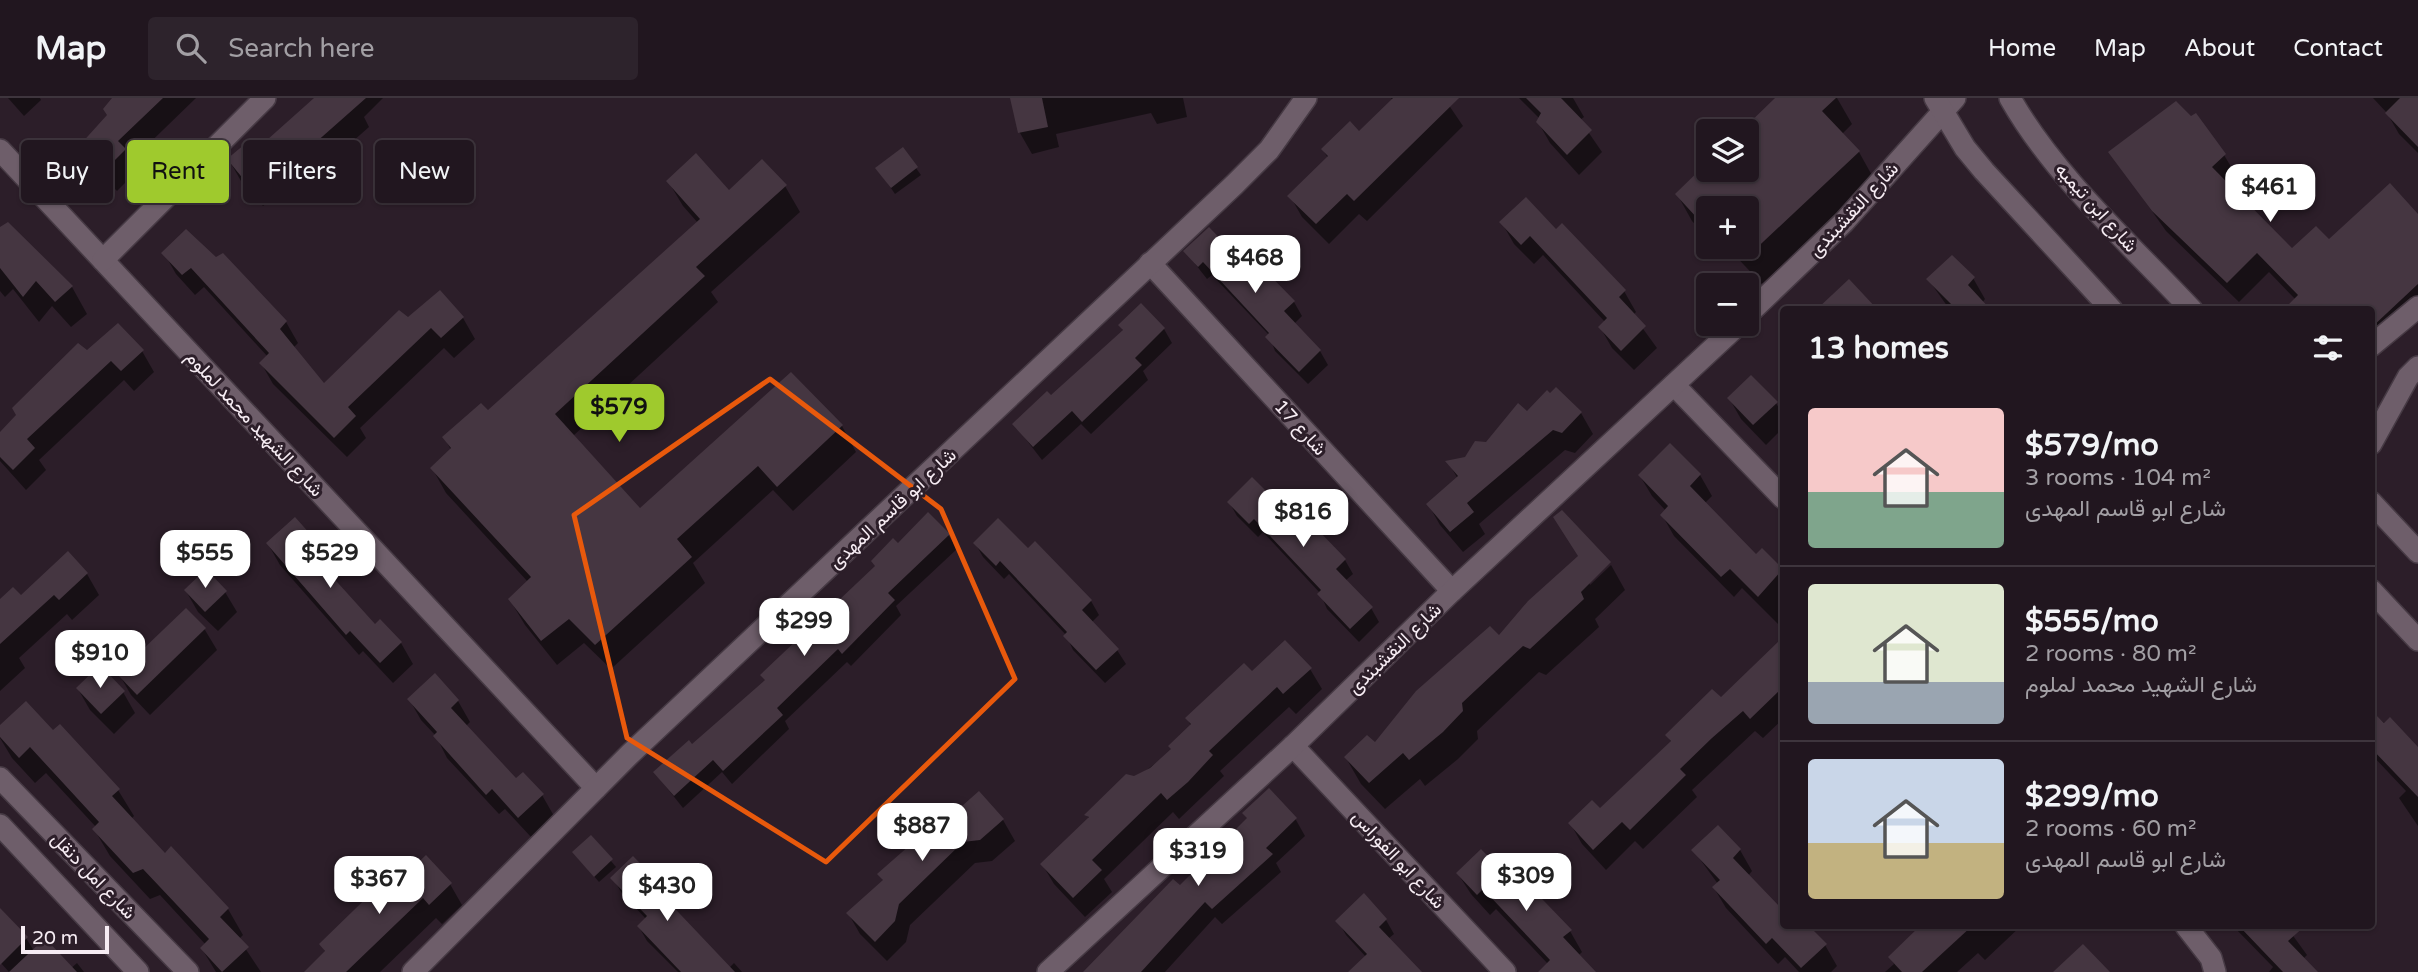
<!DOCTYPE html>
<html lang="en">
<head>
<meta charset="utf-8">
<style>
  body { margin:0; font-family:"Varela Round",Vazirmatn,sans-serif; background:#2d232c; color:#f1f3f6; height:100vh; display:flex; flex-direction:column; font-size:26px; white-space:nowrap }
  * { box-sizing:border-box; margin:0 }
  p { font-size:23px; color:#a29fa4 }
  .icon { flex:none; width:38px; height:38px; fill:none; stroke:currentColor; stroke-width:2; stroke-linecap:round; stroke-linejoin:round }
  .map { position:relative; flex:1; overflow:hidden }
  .panel { position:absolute; left:1780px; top:208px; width:595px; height:623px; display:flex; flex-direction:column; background:#21161f; border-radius:7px; box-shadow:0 2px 5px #0004,0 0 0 2px #3e353d }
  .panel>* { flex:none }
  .top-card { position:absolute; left:21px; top:42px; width:665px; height:63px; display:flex; gap:14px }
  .tools { position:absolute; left:1696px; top:21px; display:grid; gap:14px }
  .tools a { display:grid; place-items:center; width:63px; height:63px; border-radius:7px; background:#21161f; box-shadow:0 2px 5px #0004,0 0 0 2px #3e353d; font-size:35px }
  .scale { position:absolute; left:21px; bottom:18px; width:88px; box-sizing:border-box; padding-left:7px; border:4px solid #f6ecf3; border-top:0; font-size:19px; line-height:24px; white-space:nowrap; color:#f6ecf3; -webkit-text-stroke:5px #2c1e29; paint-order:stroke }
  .price { position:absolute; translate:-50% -60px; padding:0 16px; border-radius:14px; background:#fff; color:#222; font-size:23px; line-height:46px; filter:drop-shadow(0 2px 4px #0008) }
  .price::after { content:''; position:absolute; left:50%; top:42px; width:21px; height:16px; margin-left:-10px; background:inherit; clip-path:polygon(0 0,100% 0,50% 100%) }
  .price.current { background:#9fca2d; color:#111 }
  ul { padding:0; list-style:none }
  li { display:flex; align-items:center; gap:21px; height:175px; padding:0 28px }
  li+li { border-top:2px solid #3e353d }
  li span { display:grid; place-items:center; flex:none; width:196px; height:140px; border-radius:7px; color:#555 }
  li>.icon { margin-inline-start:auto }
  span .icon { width:84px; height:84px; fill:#fffc; stroke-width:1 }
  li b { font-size:30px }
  h2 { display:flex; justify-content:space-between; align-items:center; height:84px; padding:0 28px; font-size:30px }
  .pill { padding:0 24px; border-radius:7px; background:#21161f; box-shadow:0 2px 5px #0004,0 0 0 2px #3e353d; font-size:24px; line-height:63px }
  .pill.current { background:#9fca2d; color:#111 }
  header { display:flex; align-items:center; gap:42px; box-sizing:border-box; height:98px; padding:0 35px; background:#21161f; border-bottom:2px solid #3e353d }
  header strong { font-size:33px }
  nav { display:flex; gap:38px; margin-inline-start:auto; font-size:24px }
  .search { width:490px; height:63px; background:#2d232c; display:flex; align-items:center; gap:18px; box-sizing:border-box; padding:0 24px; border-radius:7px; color:#a29fa4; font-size:26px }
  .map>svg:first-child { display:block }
  .shadow { fill:#0007 }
  .building { fill:#453641 }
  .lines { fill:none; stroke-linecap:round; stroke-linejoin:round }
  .street-casing { stroke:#463a44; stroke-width:24 }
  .secondary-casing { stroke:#463a44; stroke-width:24 }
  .street { stroke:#6e5e6a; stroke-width:21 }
  .secondary { stroke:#6e5e6a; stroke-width:21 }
  .marked { fill:none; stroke:#e8590c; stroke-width:5; stroke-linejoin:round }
  .labels { text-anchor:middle; stroke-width:6; stroke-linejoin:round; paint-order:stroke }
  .street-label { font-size:19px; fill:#f6ecf3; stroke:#2c1e29 }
</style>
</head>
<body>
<header>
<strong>Map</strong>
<div class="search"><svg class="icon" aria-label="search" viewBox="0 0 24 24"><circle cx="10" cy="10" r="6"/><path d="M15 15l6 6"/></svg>Search here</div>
<nav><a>Home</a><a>Map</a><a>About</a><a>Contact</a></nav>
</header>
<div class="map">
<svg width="2418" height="874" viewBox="0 0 2418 874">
  <rect width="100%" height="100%" fill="#2c1e29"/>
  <g class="shadow">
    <polygon points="8,0 40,0 41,2 24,18"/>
    <polygon points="115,0 196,0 131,63 137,73 117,93 93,69 81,48 109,18"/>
    <polygon points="317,0 383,0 364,19 369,29 309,82 301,88 295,83 263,108 241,83 229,62 258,52"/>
    <polygon points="1015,0 1183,0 1187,19 1157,26 1151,15 1056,36 1059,49 1032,56 1020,35 1012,1"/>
    <polygon points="1391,0 1444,0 1463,28 1367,123 1359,116 1329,146 1302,119 1290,98 1328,60 1323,52 1359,36 1393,3"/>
    <polygon points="1519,0 1573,0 1584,19 1580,22 1602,54 1579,77 1550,45 1538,24 1540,21"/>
    <polygon points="1777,0 1837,0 1852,26 1842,36 1859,54 1874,81 1762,186 1727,149 1746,149 1746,110 1708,110 1708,140 1692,123 1677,96 1708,67 1708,72 1746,72 1746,33 1742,33"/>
    <polygon points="2373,0 2418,0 2418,55 2399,36 2387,15"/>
    <polygon points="903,52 921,77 895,96 882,77"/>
    <polygon points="2111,55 2224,57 2236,77 2226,86 2292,152 2418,118 2418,216 2371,259 2371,212 2296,202 2269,174 2239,204 2166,133"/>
    <polygon points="668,83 729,95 785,88 800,114 711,194 718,204 573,338 640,413 791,276 842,328 856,354 793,413 773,392 693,465 705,485 611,571 584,545 557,567 525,527 510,502 528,484 446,395 432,370 451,352 444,339 488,314 698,125 683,108"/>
    <polygon points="1502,125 1556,133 1624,193 1636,214 1633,217 1657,250 1634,272 1612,250 1600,229 1605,224 1543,157 1534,166 1514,146"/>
    <polygon points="8,127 72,189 87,216 71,229 52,208 39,224 13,191 5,199 0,193 0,131"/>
    <polygon points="186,133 286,224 298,245 293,250 324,287 439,195 463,220 475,241 454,260 444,250 360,330 366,340 347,359 273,286 261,265 268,259 204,189 195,197 176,176 164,155"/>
    <polygon points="1185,153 1230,154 1294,204 1302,218 1294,226 1320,253 1328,267 1308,286 1275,253 1269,237 1212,177 1207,181"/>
    <polygon points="1973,180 1985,201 1982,205 1989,212 1950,212 1928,181"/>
    <polygon points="1141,207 1164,231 1172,245 1143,273 1148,282 1091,336 1081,326 1042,362 1014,326 1051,299 1124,234 1120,227"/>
    <polygon points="142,253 154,274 134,293 124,282 39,362 46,372 26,392 0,363 0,337 87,254"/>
    <polygon points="1556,291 1581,315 1593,336 1575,355 1565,352 1479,426 1485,436 1463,454 1440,427 1428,406 1458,381 1448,364 1466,361"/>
    <polygon points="1729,300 1776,305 1783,317 1783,330 1766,347 1741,321"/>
    <polygon points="1700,377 1712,398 1704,406 1756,459 1762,452 1783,474 1783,531 1742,490 1734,499 1674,438 1662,417 1666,413 1652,398 1640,378"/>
    <polygon points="1229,404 1345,462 1353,476 1345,483 1371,510 1379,524 1359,544 1327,511 1320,495 1263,434 1258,439 1237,418"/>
    <polygon points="1562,414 1590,487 1611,467 1625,492 1595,521 1599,529 1546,577 1539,574 1477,633 1478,641 1458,661 1425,688 1420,681 1385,711 1361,686 1346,660 1375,646 1499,540 1579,460"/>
    <polygon points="928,417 949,438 957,451 896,508 901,517 851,568 847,564 785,623 789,631 732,686 722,674 683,710 655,675 692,648 766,583"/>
    <polygon points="975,445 1028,452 1091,503 1099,517 1091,525 1117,552 1126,566 1105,585 1073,552 1066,537 1009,476 1004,481 983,459"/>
    <polygon points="268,446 318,447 330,468 325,473 375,528 380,523 401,545 413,566 393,585 363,553 359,557 280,467"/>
    <polygon points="68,456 87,476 99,497 72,522 67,516 19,560 25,570 0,593 0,503 21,499"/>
    <polygon points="186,493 225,494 237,514 218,533 198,514"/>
    <polygon points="186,512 205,532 217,552 150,617 131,597 119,576"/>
    <polygon points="1783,542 1783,621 1763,640 1755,633 1692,692 1697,699 1643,751 1635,743 1606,772 1582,746 1570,725 1600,713 1671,644 1667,637 1721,602"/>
    <polygon points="1310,571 1322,591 1296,616 1289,609 1220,673 1224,678 1179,721 1173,714 1104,781 1112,794 1085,819 1054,786 1042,766 1089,721 1087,717 1173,652 1191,628 1187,620 1252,576"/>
    <polygon points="435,578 458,603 470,624 466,628 516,683 542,697 554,718 531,739 505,711 499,716 447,660 436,638 421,622 409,601"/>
    <polygon points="78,591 123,594 135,615 114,636 90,612"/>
    <polygon points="2371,614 2418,652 2418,728 2399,700 2406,693 2371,656"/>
    <polygon points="0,629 53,634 118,692 134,718 131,721 165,757 228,811 243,837 239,841 261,874 216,874 202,851 206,847 160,797 150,801 110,758 94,731 96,729 46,675 35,685 12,660 0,640"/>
    <polygon points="1268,693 1296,722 1305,738 1276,765 1281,774 1222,826 1215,819 1165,874 1085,874 1180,790 1248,722"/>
    <polygon points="1003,722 1015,743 992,763 975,765 910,827 906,844 887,863 860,836 848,815 884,784 880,776 945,726"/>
    <polygon points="1718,729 1740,752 1752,773 1748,778 1783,815 1783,828 1795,828 1800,833 1806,828 1825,847 1837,868 1831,874 1799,874 1785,859 1778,866 1726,810 1714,790 1718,786 1694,753"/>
    <polygon points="591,739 616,769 599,784 574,755"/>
    <polygon points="1458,776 1570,833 1582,854 1578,858 1592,874 1546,874 1548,866 1496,811 1490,817 1471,796"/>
    <polygon points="613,780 665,794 672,809 729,870 734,865 742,874 678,874 647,843 639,829 646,821 621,794"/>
    <polygon points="450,786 462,807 442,826 436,820 380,874 306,874 326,855 321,846 396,788"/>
    <polygon points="0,813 26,840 34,853 69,872 77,865 84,874 9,874 0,864"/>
    <polygon points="1386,822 1394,836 1388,841 1420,874 1366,874 1366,859 1346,837 1338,823"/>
    <polygon points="1922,828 2021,828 1985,862 1978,855 1957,874 1885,874 1894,866 1890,859"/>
    <polygon points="2233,828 2286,828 2307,857 2303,861 2315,874 2269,874 2273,869"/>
  </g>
  <g class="building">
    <polygon points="112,0 163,0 118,43 126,51 104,73 79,48 107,17 103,11"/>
    <polygon points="314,0 366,0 297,61 288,67 282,63 249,88 227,61 251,41 258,50"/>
    <polygon points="1010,0 1042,0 1048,29 1018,35"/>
    <polygon points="1393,0 1459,0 1354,103 1347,96 1316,126 1287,98 1328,58 1321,51 1350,23 1359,33"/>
    <polygon points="1526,0 1561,0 1592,32 1567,57 1536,24 1541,15"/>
    <polygon points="1775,0 1836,0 1822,13 1860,53 1746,160 1735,149 1746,149 1746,110 1708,110 1708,120 1704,115 1698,121 1675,96 1708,64 1708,72 1746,72 1746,33 1741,33"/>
    <polygon points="2400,0 2418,0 2418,49 2385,15"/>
    <polygon points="2176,3 2191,18 2196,15 2226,56 2212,69 2292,150 2316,128 2329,141 2390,85 2418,116 2418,186 2371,230 2371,212 2283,212 2298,197 2257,155 2227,185 2152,113 2108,54"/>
    <polygon points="903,49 918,69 891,90 875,70"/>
    <polygon points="696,55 729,92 762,61 787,87 696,169 705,178 555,316 640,410 791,274 843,327 777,389 758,368 677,441 692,459 595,547 569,521 541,543 508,501 531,479 430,370 451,350 442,339 481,305 488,312 700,121 666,83"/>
    <polygon points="1526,99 1556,131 1562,125 1626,192 1619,199 1646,228 1621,253 1598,229 1607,220 1530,138 1521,147 1499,124"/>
    <polygon points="8,124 73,188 55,204 36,183 23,199 0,170 0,129"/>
    <polygon points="1209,129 1230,151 1237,144 1295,203 1284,213 1321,252 1299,274 1265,239 1269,235 1203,164 1198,169 1183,153"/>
    <polygon points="186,131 216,159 223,155 287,223 280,231 324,285 399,212 408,219 440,192 464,219 441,240 431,230 348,309 356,318 334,340 259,265 269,255 191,170 182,177 161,155"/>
    <polygon points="1952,157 1975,179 1968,187 1991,212 1957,212 1926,181"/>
    <polygon points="1849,181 1878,212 1816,212"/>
    <polygon points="1141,205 1165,230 1135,260 1142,267 1082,324 1072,313 1033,349 1012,326 1047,293 1051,297 1123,232 1118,227"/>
    <polygon points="118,225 144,252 121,273 111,263 27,341 35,350 13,372 0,359 0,334 16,317 12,310 78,245 87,252"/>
    <polygon points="1751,277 1778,304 1753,327 1727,300"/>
    <polygon points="1556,289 1582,314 1562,335 1553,332 1467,405 1474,414 1450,434 1426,406 1458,378 1445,363 1465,359 1475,343 1486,344 1518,305 1527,313 1547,292 1550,295"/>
    <polygon points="1670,345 1701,376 1690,388 1756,456 1762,450 1783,471 1758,499 1730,471 1721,479 1660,417 1668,408 1638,377"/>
    <polygon points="1252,379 1282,409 1289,402 1346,461 1336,471 1373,509 1350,531 1317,496 1321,492 1254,421 1249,426 1227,404"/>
    <polygon points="1562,412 1611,464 1581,494 1584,501 1530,551 1523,548 1462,605 1463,613 1443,634 1409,662 1403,655 1369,685 1344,659 1367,637 1375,644 1416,593 1490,528 1499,537 1528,503 1578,458 1553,419"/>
    <polygon points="928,414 950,436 888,495 895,502 842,556 838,551 777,610 783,617 723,673 713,662 674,698 653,674 689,642 692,646 765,582 760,577 875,468 871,463 893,440 898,445"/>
    <polygon points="295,419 319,446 310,454 375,526 380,521 402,544 380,565 350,533 346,537 266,445"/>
    <polygon points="998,420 1028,450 1035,443 1092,502 1082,512 1119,551 1096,572 1063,538 1067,534 1000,463 996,468 973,445"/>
    <polygon points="68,453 88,475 59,502 54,497 0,546 0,501 13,489 21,497"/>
    <polygon points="206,471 227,493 205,514 184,492"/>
    <polygon points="186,510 206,530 137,597 117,576"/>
    <polygon points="1783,539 1783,589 1750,621 1743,613 1712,640 1680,671 1686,677 1630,732 1622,724 1593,752 1568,725 1592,702 1600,710 1671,643 1665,637 1712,591 1721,599"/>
    <polygon points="1285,542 1312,570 1283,596 1277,589 1209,653 1213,657 1188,684 1167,702 1161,695 1092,762 1102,772 1073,800 1040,766 1089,719 1084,717 1126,676 1134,678 1150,670 1171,651 1168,648 1191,626 1185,620 1244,565 1252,573"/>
    <polygon points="100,567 125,593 101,616 76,590"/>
    <polygon points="435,575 459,602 451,610 516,680 523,674 544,696 518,720 492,691 486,697 433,638 437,634 407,601"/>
    <polygon points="26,603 53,632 60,626 120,691 112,698 165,755 171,748 229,810 220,819 249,849 222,874 200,850 209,841 143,771 133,775 92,731 99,724 30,649 19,660 0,639 0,627"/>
    <polygon points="2371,612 2384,625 2390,619 2418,649 2418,699 2371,650"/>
    <polygon points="1269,690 1297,720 1266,750 1273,756 1212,811 1205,804 1141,874 1083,874 1173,781 1180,787 1247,720 1242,715"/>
    <polygon points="979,693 1004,721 980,742 963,744 899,806 895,823 875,844 846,815 883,782 877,776 942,719 945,723"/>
    <polygon points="1718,727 1741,751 1733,760 1783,812 1783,828 1809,828 1827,846 1801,870 1772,840 1766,846 1712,789 1720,782 1691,752"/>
    <polygon points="591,737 613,761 594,779 572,754"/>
    <polygon points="1481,751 1511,782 1517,775 1572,832 1563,839 1596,874 1538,874 1550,862 1483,791 1477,797 1456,775"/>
    <polygon points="426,757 452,785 429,807 423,800 346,874 304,874 325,853 319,846 389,778 397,785"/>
    <polygon points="633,758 667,793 662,797 735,874 681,874 637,828 647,818 610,780"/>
    <polygon points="1364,795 1387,821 1379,829 1422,874 1348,874 1367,856 1335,823"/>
    <polygon points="0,810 28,839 0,867"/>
    <polygon points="1920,828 1972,828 1922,874 1902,874 1888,859"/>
    <polygon points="2239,828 2305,828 2288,843 2318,874 2283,874"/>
    <polygon points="45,840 77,874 9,874"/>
    <polygon points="2083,846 2110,874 2053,874"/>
  </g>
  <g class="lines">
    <g class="street-casing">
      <g id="street">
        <polyline points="0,52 596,690"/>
        <polyline points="103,162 265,0"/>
        <polyline points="1150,165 1452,493"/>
        <polyline points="1746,218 1844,124 1955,0"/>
        <polyline points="2371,248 2418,209"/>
        <polyline points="1674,287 1783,400"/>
        <polyline points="2371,346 2408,279 2418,269"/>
        <polyline points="1293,648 1505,874"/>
        <polyline points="2186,828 2211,860 2215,874"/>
        <polyline points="413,874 630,656 1234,87 1269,52 1306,0"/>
        <polyline points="1048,874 1293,648 1452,493 1739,226"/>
      </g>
    </g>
    <g class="secondary-casing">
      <g id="secondary">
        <polyline points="1935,0 1965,50 1984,73 2112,212"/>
        <path d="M2010,0C2054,78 2131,147 2192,212"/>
        <polyline points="2371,404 2418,454"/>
        <polyline points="2371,492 2418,542"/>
        <polyline points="0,680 188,874"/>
        <polyline points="0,727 138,874"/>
      </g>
    </g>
    <use href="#street" class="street"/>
    <use href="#secondary" class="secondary"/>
  </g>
  <path class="marked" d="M770,281L941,411L1015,581L826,764L627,640L574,417Z"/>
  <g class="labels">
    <g class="street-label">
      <text transform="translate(2097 109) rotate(48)" y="7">شارع ابن تيميه</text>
      <text transform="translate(1853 111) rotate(-47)" y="7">شارع النقشبندى</text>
      <text transform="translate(255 325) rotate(47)" y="7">شارع الشهيد محمد لملوم</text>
      <text transform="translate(1301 329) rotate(48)" y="7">شارع 17</text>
      <text transform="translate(892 410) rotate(-43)" y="7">شارع ابو قاسم المهدى</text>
      <text transform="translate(1394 550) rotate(-44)" y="7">شارع النقشبندى</text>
      <text transform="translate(1399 761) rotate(47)" y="7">شارع ابو الفوراس</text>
      <text transform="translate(94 777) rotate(46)" y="7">شارع امل دنقل</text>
    </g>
  </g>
</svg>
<div class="tools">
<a><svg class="icon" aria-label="layers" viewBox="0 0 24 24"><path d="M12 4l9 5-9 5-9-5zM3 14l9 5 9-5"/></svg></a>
<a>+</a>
<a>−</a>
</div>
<div class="scale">20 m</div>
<b class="price" style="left:2270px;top:126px">$461</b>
<b class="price" style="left:1255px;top:197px">$468</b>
<b class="price current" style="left:619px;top:346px">$579</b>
<b class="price" style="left:1303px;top:451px">$816</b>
<b class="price" style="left:205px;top:492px">$555</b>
<b class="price" style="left:330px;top:492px">$529</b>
<b class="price" style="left:804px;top:560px">$299</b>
<b class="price" style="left:100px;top:592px">$910</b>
<b class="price" style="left:922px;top:765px">$887</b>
<b class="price" style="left:1198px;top:790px">$319</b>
<b class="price" style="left:1526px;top:815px">$309</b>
<b class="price" style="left:379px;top:818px">$367</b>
<b class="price" style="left:667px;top:825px">$430</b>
<div class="top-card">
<a class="pill">Buy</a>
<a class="pill current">Rent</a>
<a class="pill">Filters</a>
<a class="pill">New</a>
</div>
<section class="panel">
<h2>13 homes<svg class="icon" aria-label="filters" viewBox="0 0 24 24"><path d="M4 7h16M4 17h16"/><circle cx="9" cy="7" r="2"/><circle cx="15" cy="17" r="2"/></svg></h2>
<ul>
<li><span style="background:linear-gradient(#f6c9c9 60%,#7fa58c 0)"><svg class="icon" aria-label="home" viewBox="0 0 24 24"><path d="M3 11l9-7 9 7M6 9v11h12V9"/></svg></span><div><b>$579/mo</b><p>3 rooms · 104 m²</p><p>شارع ابو قاسم المهدى</p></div></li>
<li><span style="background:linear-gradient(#dfe7d0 70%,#9aa5b1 0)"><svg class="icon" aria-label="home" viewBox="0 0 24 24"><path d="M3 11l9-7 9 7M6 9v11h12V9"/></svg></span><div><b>$555/mo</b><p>2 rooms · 80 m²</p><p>شارع الشهيد محمد لملوم</p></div></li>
<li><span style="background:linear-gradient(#c9d6e8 60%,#c2b280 0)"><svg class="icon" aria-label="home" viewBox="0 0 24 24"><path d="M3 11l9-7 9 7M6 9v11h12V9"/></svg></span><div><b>$299/mo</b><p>2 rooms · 60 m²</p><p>شارع ابو قاسم المهدى</p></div></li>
</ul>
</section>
</div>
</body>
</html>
